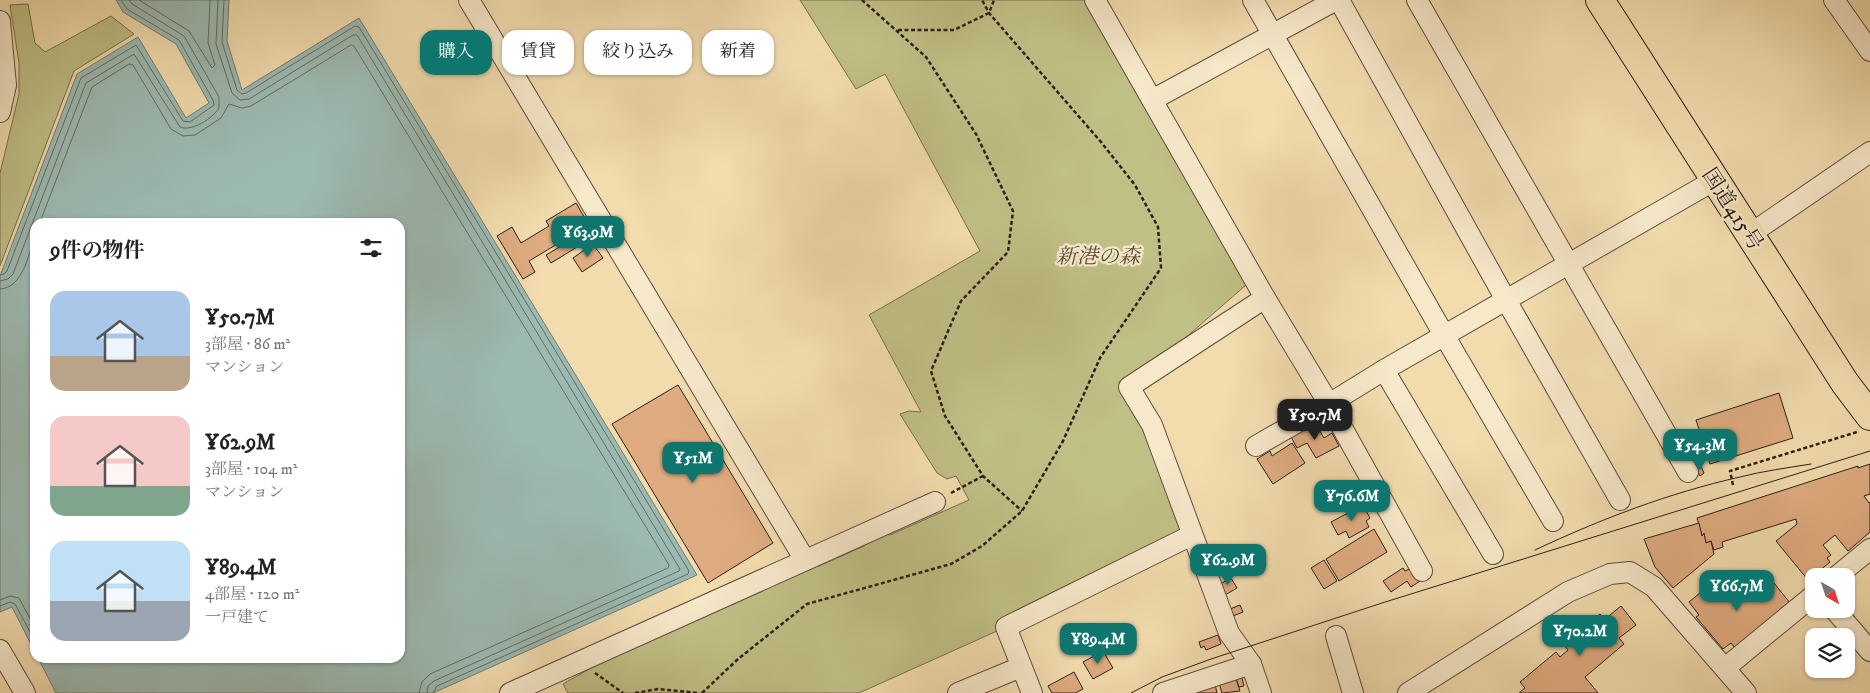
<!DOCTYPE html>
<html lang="ja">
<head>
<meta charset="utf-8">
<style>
  body { margin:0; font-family:"IM FELL DW Pica","Noto Serif JP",serif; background:#f6f6f6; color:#222; height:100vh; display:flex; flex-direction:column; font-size:19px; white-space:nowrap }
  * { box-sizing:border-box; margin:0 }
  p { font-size:16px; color:#767676 }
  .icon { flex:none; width:28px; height:28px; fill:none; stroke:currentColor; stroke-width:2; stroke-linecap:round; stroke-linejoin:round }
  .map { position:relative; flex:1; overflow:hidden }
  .panel { position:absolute; left:30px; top:218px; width:375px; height:445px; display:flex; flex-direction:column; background:#fff; border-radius:15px; box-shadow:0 1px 4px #0004 }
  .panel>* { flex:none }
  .top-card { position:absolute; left:420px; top:30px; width:475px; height:45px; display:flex; gap:10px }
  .needle { width:32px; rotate:141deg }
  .controls { position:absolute; left:1805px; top:568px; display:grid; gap:10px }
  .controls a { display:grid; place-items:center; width:50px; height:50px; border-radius:10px; background:#fff; box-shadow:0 1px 4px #0004; font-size:25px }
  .price { position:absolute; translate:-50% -42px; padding:0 11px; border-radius:10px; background:#0f766e; color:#fff; font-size:16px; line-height:32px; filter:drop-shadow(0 1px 2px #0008) }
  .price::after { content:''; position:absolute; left:50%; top:30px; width:15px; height:11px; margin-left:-8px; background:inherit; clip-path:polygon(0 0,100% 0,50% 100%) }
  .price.active { background:#222; color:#fff }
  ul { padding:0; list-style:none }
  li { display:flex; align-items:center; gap:15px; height:125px; padding:0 20px }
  li span { display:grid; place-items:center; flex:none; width:140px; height:100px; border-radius:15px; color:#555 }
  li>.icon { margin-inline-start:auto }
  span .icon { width:60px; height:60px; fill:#fffc; stroke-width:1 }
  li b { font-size:21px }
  h2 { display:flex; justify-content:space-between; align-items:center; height:60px; padding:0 20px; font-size:21px }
  .chip { padding:0 18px; border-radius:15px; background:#fff; box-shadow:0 1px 4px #0004; font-size:18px; line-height:45px }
  .chip.active { background:#0f766e; color:#fff }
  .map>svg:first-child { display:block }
  .green { fill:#c0bf86; stroke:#766f4e }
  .water { fill:#9cbab2; stroke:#707c74 }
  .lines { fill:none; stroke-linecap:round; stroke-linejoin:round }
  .shore { stroke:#646c64; stroke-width:1 }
  .building { fill:#dfac81; stroke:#2d1f17 }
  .minor-casing { stroke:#5e4e3d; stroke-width:22 }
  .highway-casing { stroke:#2d1f17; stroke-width:30 }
  .path { stroke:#2d1f17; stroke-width:2.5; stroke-dasharray:4 2.5; stroke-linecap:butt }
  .minor { stroke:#f7e8ca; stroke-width:20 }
  .highway { stroke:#f2dcae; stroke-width:28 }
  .tram { stroke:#2d1f17; stroke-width:1 }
  .labels { text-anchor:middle; stroke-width:4.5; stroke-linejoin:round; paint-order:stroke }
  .street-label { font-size:21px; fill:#2d1f17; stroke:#f7e8ca }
  .park-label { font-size:21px; font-style:italic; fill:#594f38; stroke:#f7e8ca }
</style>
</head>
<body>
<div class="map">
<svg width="1870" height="693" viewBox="0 0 1870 693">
  <rect width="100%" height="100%" fill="#f2dcae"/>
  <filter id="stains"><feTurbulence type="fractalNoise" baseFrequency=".004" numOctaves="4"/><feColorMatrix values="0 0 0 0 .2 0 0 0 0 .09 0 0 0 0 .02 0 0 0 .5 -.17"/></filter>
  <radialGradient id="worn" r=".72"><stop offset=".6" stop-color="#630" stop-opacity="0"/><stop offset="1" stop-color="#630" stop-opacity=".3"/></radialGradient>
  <g class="green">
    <polygon points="800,0 1095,0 1152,100 1246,285 1129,387 1192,535 1006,627 859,693 568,693 563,684 605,660 806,571 810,565 819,566 864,546 866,542 881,533 890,535 969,500 956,476 947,479 937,473 900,414 909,411 921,412 869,315 980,251 885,74 856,89"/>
    <polygon points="28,4 35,43 45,52 111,16 134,34 74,71 0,266 0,173 19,94 19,63 10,5"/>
  </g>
  <polygon class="water" points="116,0 229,0 227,41 242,90 359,18 697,575 433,693 56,693 38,658 400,658 400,222 35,222 35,652 12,607 0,612 0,276 77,74 138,37 186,118 209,103 176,44 123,12"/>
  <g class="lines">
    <g class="shore">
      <polyline points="139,0 189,31 212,68 215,65 208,43 210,0"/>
      <polyline points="218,0 216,44 232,93 240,100 249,99 353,35 357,35 680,569 679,571 434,681 428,686 427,693"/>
      <polyline points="224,0 222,42 237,90 242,94 246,93 355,26 359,27 689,571 688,574 437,686 433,693"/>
      <polyline points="40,222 92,87 129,64 133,65 171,129 183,136 195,135 221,118 229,104 242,108 251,106 351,45 354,46 669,565 668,568 430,674 422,682 419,693"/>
      <polyline points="0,275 4,274 7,271 81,78 136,45 183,121 190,122 214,105 213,100 179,40 127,9 121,0"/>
      <path d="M0,281L8,279L13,274L86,83L134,54L180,127C192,132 213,118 219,108V97L184,36L132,4L129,0"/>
      <path d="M0,289C23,288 28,255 35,237"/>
      <polyline points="0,600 10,596 19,598 35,628"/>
      <polyline points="0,606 10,602 15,604 35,641"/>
    </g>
  </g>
  <g class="building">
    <polygon points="576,203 589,225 529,261 535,272 523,279 497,236 512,227 521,243 549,226 546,221"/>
    <polygon points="578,236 582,244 551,263 546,255"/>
    <polygon points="593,244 603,258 582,272 573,258"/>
    <polygon points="678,385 773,543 708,583 612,424"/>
    <polygon points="1779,393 1793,438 1710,464 1696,420"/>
    <polygon points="1315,423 1324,438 1332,433 1339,446 1316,458 1307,443 1297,448 1291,437"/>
    <polygon points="1292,443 1305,463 1273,484 1257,459 1270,451 1272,456"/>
    <polygon points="1870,464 1870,494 1864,496 1869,503 1870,502 1870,532 1848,551 1835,535 1823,545 1831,555 1827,558 1830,562 1808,580 1776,541 1797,524 1796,519 1722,542 1723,547 1714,550 1711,541 1706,543 1704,535 1702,536 1697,518 1858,466 1858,468"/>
    <polygon points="1701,466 1704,473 1700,476 1696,468"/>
    <polygon points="1363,505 1370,518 1366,521 1369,527 1349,538 1346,531 1338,535 1331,522"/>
    <polygon points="1699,523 1702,536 1704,533 1706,543 1711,541 1714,554 1673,588 1655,567 1644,539"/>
    <polygon points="1374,529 1387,552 1339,581 1326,559"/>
    <polygon points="1324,560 1337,581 1324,589 1311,568"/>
    <polygon points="1403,568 1405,571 1411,568 1420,581 1411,587 1407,581 1391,592 1383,581"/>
    <polygon points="1231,578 1237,588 1225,595 1220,584"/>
    <polygon points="1770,578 1790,603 1735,648 1731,643 1723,649 1696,617 1699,615 1689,602 1712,583 1722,596 1734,586 1745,599"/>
    <polygon points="1240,605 1243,612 1233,616 1230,609"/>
    <polygon points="1621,606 1636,625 1619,638 1624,644 1585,677 1598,693 1519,693 1525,688 1520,682 1556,652 1560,657 1568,650 1564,645 1600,614 1604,620"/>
    <polygon points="1218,635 1221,644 1206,650 1204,646 1201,648 1199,642"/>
    <polygon points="1103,651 1113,668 1093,679 1083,662"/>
    <polygon points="1074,672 1083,689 1075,693 1052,693 1048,686"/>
    <polygon points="1241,674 1244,686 1239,687 1235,676"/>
    <polygon points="1235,676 1240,691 1222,693 1218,680"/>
    <polygon points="1214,680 1217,693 1195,693 1193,686"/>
  </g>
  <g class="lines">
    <g class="minor-casing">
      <g id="minor">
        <polyline points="469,0 805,560"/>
        <polyline points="1095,0 1265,298 1329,404 1422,571"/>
        <polyline points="1253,0 1444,335 1553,521"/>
        <polyline points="1339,0 1506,300 1620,500"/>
        <polyline points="1417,0 1688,472"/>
        <polyline points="1834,0 1870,51"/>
        <polyline points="0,21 6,85 0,112"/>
        <polyline points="1152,100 1336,0"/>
        <polyline points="1749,235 1870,152"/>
        <polyline points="1384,370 1493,554"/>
        <polyline points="1256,446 1329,404 1384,370 1715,180"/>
        <polyline points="1837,576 1870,549"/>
        <polyline points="1834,609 1870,651"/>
        <polyline points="1336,636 1353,693"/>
        <polyline points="0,650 25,693"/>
        <polyline points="1725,668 1814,595"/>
        <polyline points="510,693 935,502"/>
        <polyline points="958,693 1021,667"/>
        <polyline points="1032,693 1006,627 1192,535"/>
        <polyline points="1163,693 1251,664"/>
        <polyline points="1261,693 1251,664 1229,633 1152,425 1129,387 1265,298"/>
        <polyline points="1408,693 1568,592 1610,574 1630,572 1654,587 1746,693"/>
      </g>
    </g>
    <g class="highway-casing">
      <polyline id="highway" points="1600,0 1845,383 1870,416"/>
    </g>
    <g class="path">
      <polyline points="862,0 926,57 976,134 1013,211 1008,252 961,301 931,371 945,416 983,476 1022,511"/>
      <polyline points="898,30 954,30 989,13 994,0"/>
      <polyline points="1733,485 1730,471 1857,432"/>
      <polyline points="951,493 983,476"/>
      <polyline points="595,673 623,693"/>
      <polyline points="635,693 658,689 698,693"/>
      <polyline points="702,693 738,659 807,604 951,564 982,546 1022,511 1063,441 1100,358 1161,268 1158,227 1135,185 1101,142 989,13 982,0"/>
    </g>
    <use href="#minor" class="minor"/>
    <use href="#highway" class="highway"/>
    <g class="tram">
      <path d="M1535,550C1601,519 1669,493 1740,477C1763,471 1787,468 1811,464"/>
      <polyline points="1131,693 1162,677 1211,659 1382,603 1870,451"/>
    </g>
  </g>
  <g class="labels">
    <g class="street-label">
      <text transform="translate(1733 209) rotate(57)" y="7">国道415号</text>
    </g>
    <g class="park-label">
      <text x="1098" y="263">新港の森</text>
    </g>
  </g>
  <rect width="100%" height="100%" filter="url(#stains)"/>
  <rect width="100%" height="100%" fill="url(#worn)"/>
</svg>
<div class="controls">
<a><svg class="needle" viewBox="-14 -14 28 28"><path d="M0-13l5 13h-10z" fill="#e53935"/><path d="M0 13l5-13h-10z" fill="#767676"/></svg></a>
<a><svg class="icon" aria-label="layers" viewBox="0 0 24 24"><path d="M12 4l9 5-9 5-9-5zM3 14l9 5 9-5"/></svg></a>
</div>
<b class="price" style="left:588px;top:258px">¥63.9M</b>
<b class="price active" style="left:1315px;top:441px">¥50.7M</b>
<b class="price" style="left:1700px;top:471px">¥54.3M</b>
<b class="price" style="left:693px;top:484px">¥51M</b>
<b class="price" style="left:1352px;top:522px">¥76.6M</b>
<b class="price" style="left:1228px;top:586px">¥62.9M</b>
<b class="price" style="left:1737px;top:612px">¥66.7M</b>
<b class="price" style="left:1580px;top:657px">¥70.2M</b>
<b class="price" style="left:1098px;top:665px">¥89.4M</b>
<div class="top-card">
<a class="chip active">購入</a>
<a class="chip">賃貸</a>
<a class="chip">絞り込み</a>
<a class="chip">新着</a>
</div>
<section class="panel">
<h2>9件の物件<svg class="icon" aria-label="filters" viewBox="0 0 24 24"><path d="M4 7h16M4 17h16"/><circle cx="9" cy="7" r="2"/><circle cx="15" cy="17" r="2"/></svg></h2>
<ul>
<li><span style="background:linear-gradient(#a9c7e8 65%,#b9a48a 0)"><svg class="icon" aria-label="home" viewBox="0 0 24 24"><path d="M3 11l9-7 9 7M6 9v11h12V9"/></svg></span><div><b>¥50.7M</b><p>3部屋 · 86 m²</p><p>マンション</p></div></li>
<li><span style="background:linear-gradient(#f6c9c9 70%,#7fa58c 0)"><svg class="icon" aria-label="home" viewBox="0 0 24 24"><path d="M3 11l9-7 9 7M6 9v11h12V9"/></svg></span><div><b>¥62.9M</b><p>3部屋 · 104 m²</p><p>マンション</p></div></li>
<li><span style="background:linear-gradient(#bfe0f5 60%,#9aa5b1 0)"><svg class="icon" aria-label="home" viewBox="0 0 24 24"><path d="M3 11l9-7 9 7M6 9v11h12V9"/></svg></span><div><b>¥89.4M</b><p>4部屋 · 120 m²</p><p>一戸建て</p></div></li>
</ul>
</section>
</div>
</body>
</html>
